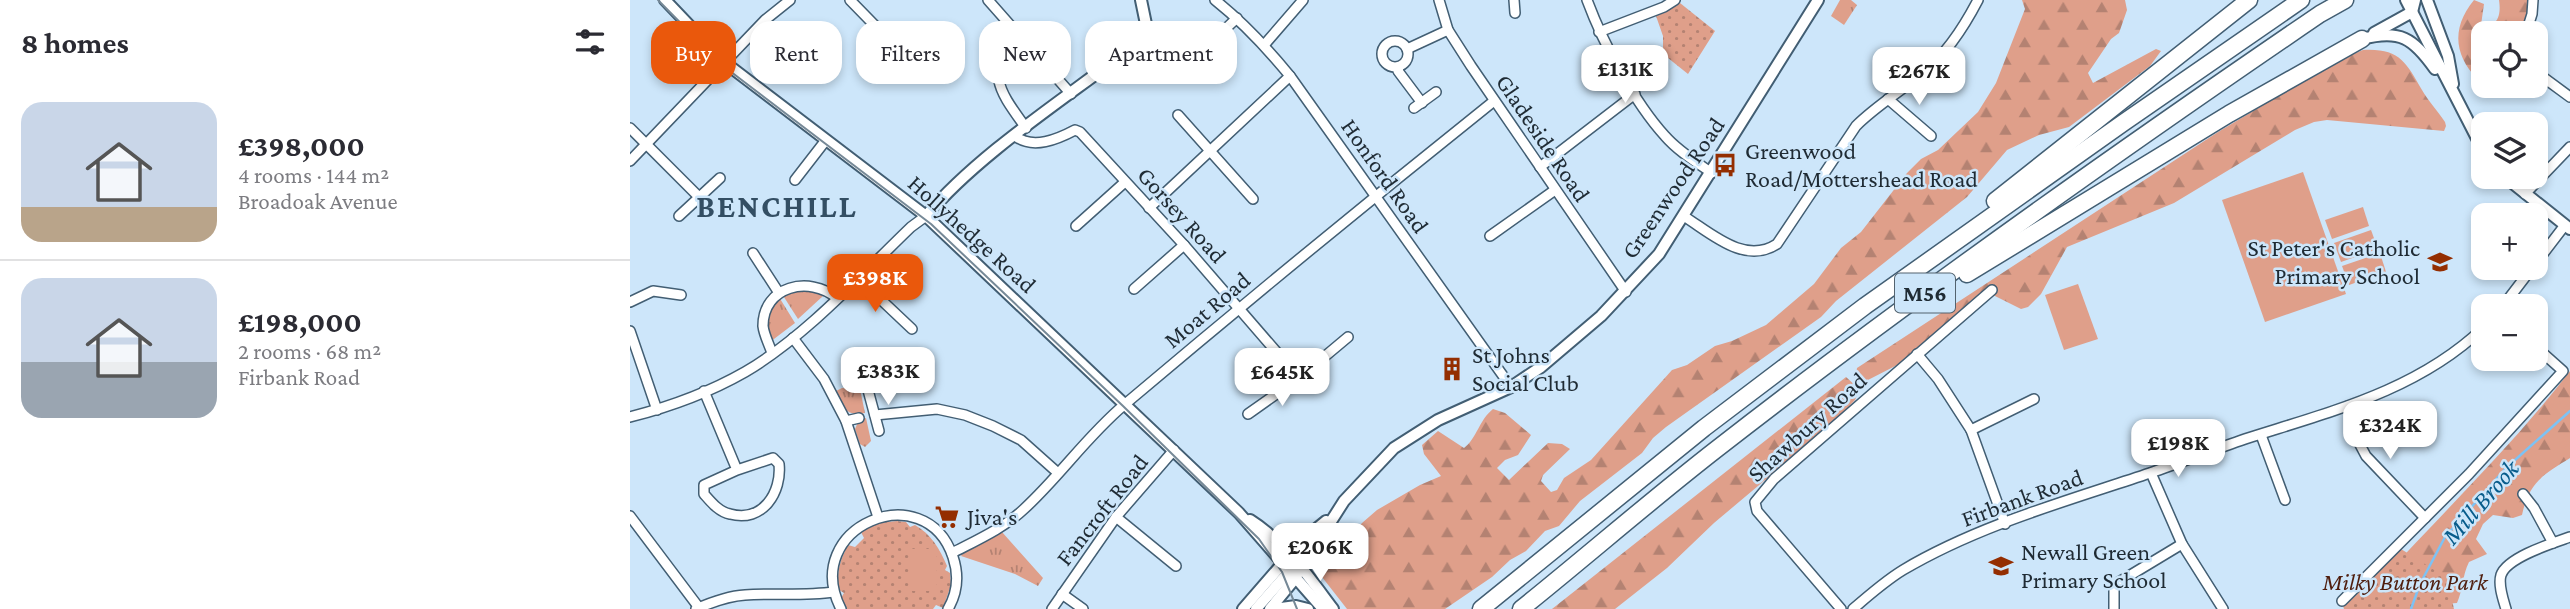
<!DOCTYPE html>
<html lang="en">
<head>
<meta charset="utf-8">
<style>
  body { margin:0; font-family:"Crimson Pro",serif; background:#f2f2f3; color:#2b2b33; height:100vh; display:flex; flex-direction:column; font-size:26px; white-space:nowrap }
  * { box-sizing:border-box; margin:0 }
  p { font-size:23px; color:#7c7c81 }
  .icon { flex:none; width:38px; height:38px; fill:none; stroke:currentColor; stroke-width:2; stroke-linecap:round; stroke-linejoin:round }
  .map { position:relative; flex:1; overflow:hidden }
  .drawer { display:flex; flex-direction:column; background:#fff; width:630px }
  .drawer>* { flex:none }
  .banner { position:absolute; left:21px; top:21px; width:665px; height:63px; display:flex; gap:14px }
  .fabs { position:absolute; left:1841px; top:21px; display:grid; gap:14px }
  .fabs a { display:grid; place-items:center; width:77px; height:77px; border-radius:14px; background:#fff; box-shadow:0 4px 10px #0003; font-size:35px }
  .price { position:absolute; translate:-50% -60px; padding:0 16px; border-radius:14px; background:#fff; color:#222; font-size:23px; line-height:46px; filter:drop-shadow(0 2px 4px #0008) }
  .price::after { content:''; position:absolute; left:50%; top:42px; width:21px; height:16px; margin-left:-10px; background:inherit; clip-path:polygon(0 0,100% 0,50% 100%) }
  .price.current { background:#ea580c; color:#fff }
  ul { padding:0; list-style:none }
  li { display:flex; align-items:center; gap:21px; height:175px; padding:0 21px }
  li+li { border-top:2px solid #e1e1e2 }
  li span { display:grid; place-items:center; flex:none; width:196px; height:140px; border-radius:21px; color:#555 }
  li>.icon { margin-inline-start:auto }
  span .icon { width:84px; height:84px; fill:#fffc; stroke-width:1 }
  li b { font-size:30px }
  h2 { display:flex; justify-content:space-between; align-items:center; height:84px; padding:0 21px; font-size:30px }
  .pill { padding:0 24px; border-radius:21px; background:#fff; box-shadow:0 4px 10px #0003; font-size:24px; line-height:63px }
  .pill.current { background:#ea580c; color:#fff }
  main { display:flex; flex:1; min-height:0 }
  .map>svg:first-child { display:block }
  .grass { fill:url(#grass-tufts) }
  .forest { fill:url(#forest-firs) }
  .park { fill:url(#park-dots) }
  .pitch { fill:#df9f8a }
  .lines { fill:none; stroke-linecap:round; stroke-linejoin:round }
  .stream { stroke:#7dc2f4; stroke-width:2.5 }
  .minor-casing { stroke:#425e73; stroke-width:12 }
  .tertiary-casing { stroke:#425e73; stroke-width:14 }
  .motorway-casing { stroke:#425e73; stroke-width:19 }
  .minor { stroke:#fff; stroke-width:9 }
  .tertiary { stroke:#fff; stroke-width:10 }
  .motorway { stroke:#fff; stroke-width:16 }
  .tram { stroke:#768997; stroke-width:2 }
  .labels { text-anchor:middle; stroke-width:5; stroke-linejoin:round; paint-order:stroke }
  .shield { fill:#cde6fa; stroke:#53636f; stroke-width:2 }
  .shield-label { font-size:23px; font-weight:bold; fill:#1f2b34 }
  .street-label { font-size:24px; fill:#1f2b34; stroke:#cde6fa }
  .poi-label { font-size:24px; fill:#1f2b34; stroke:#cde6fa; text-anchor:start }
  .park-label { font-size:24px; font-style:italic; fill:#4f1e0e; stroke:#cde6fa }
  .water-label { font-size:26px; font-style:italic; fill:#085c8b; stroke:#cde6fa }
  .district-label { font-size:32px; font-weight:bold; letter-spacing:2px; fill:#334e63; stroke:#cde6fa }
</style>
</head>
<body>
<main>
<section class="drawer">
<h2>8 homes<svg class="icon" aria-label="filters" viewBox="0 0 24 24"><path d="M4 7h16M4 17h16"/><circle cx="9" cy="7" r="2"/><circle cx="15" cy="17" r="2"/></svg></h2>
<ul>
<li><span style="background:linear-gradient(#c9d6e8 75%,#b9a48a 0)"><svg class="icon" aria-label="home" viewBox="0 0 24 24"><path d="M3 11l9-7 9 7M6 9v11h12V9"/></svg></span><div><b>£398,000</b><p>4 rooms · 144 m²</p><p>Broadoak Avenue</p></div></li>
<li><span style="background:linear-gradient(#c9d6e8 60%,#9aa5b1 0)"><svg class="icon" aria-label="home" viewBox="0 0 24 24"><path d="M3 11l9-7 9 7M6 9v11h12V9"/></svg></span><div><b>£198,000</b><p>2 rooms · 68 m²</p><p>Firbank Road</p></div></li>
</ul>
</section>
<div class="map">
<svg width="1940" height="609" viewBox="0 0 1940 609">
  <defs>
    <pattern id="grass-tufts" width="24" height="20" patternUnits="userSpaceOnUse" patternTransform="scale(1.75)"><rect width="24" height="20" fill="#df9f8a"/><path d="M3 7l-1-3M5 7V3M7 7l1-3M15 17l-1-3M17 17v-4M19 17l1-3" fill="none" stroke="#b48272"/></pattern>
    <pattern id="forest-firs" width="22" height="20" patternUnits="userSpaceOnUse" patternTransform="scale(1.75)"><rect width="22" height="20" fill="#df9f8a"/><path d="M5 1l3.5 6h-7zM16 11l3.5 6h-7z" fill="#b48272"/></pattern>
    <pattern id="park-dots" width="8" height="8" patternUnits="userSpaceOnUse" patternTransform="scale(1.75)"><rect width="8" height="8" fill="#df9f8a"/><path d="M2 2h.1M6 6h.1" fill="none" stroke="#b48272" stroke-width="1.8" stroke-linecap="round"/></pattern>
  </defs>
  <rect width="100%" height="100%" fill="#cde6fa"/>
  <g class="grass">
    <polygon points="1210,0 1221,0 1227,5 1214,25 1201,16"/>
    <polygon points="179,289 193,296 168,319 152,294 161,290"/>
    <path d="M149,297L165,323L140,342C131,323 138,313 149,297Z"/>
    <path d="M212,388L230,389L235,413C217,417 213,408 204,392Z"/>
    <polygon points="236,418 241,441 235,447 230,444 225,429 229,420"/>
    <polygon points="372,532 413,578 408,586 385,574 331,556 334,552"/>
  </g>
  <g class="forest">
    <path d="M1392,0H1495L1497,10L1489,33L1481,39L1458,73L1463,83L1526,49L1531,51L1520,66L1439,127L1409,135L1377,150L1337,197L1206,301L1191,317L1036,427L1023,438L1012,453L950,501L929,526L915,531L896,551L880,560L862,577L815,609H717L692,577L688,563L707,554L732,523L747,510L790,485L811,476L794,454L792,445L808,431L834,448C847,438 849,420 863,409L875,413L901,435L888,455L875,460L867,468L879,480L918,443L932,444L940,449L913,475L911,481L921,492L927,490L934,478L961,460L1042,370L1057,365L1085,346L1102,341L1136,325L1184,284L1211,248L1231,232L1277,173L1291,159L1308,150L1348,112L1366,83L1395,9Z"/>
    <path d="M1844,0L1854,4L1851,25L1855,30C1869,23 1871,14 1869,0H1903L1896,33H1853V84C1824,59 1820,29 1844,0Z"/>
    <path d="M1733,50C1769,48 1776,62 1792,90C1798,101 1808,111 1815,122L1816,126L1814,131L1697,120L1684,122L1665,130L1544,203L1437,247L1411,294L1398,307L1391,309L1361,294L1275,361L1236,381L1231,379L1226,374L1227,368L1588,132L1709,60Z"/>
    <path d="M1940,371V458C1913,475 1899,482 1892,515L1883,518L1863,515L1853,524L1846,539L1857,554L1839,562C1832,576 1833,590 1827,603L1813,604L1755,576C1817,508 1884,444 1940,371Z"/>
    <polygon points="1216,377 1227,387 1228,393 1225,400 1204,422 1084,523 1037,568 985,609 922,609"/>
  </g>
  <g class="park">
    <polygon points="1050,3 1085,31 1058,74 1033,54 1033,36 1026,16"/>
    <path d="M267,521L276,522L280,527L285,525C301,534 310,549 317,566L315,570L320,573L321,585L313,608L306,605L303,609H217L211,598L214,593L209,590C206,573 210,560 218,545L225,547L234,538L231,532L248,523Z"/>
    <polygon points="1771,549 1817,578 1824,609 1714,609 1713,606"/>
  </g>
  <g class="pitch">
    <polygon points="1673,172 1716,294 1635,322 1592,200"/>
    <polygon points="1733,207 1739,226 1702,239 1695,220"/>
    <polygon points="1741,230 1748,249 1711,262 1704,243"/>
    <polygon points="1750,253 1756,272 1719,285 1712,266"/>
    <polygon points="1448,284 1468,339 1434,350 1415,295"/>
    <rect x="281" y="549" width="25" height="42"/>
  </g>
  <g class="lines">
    <polyline class="stream" points="1781,609 1790,584 1815,537 1876,468 1940,411"/>
    <g class="minor-casing">
      <g id="minor">
        <polyline points="220,0 259,40"/>
        <polyline points="358,0 441,94"/>
        <path d="M585,0C614,23 637,48 660,76L881,387"/>
        <polyline points="809,0 818,30 841,66 996,292"/>
        <polyline points="884,0 885,13"/>
        <path d="M957,0C973,43 1004,102 1035,136C1048,151 1066,162 1082,173"/>
        <polyline points="517,29 562,41 590,34 607,18"/>
        <path d="M387,31C355,74 368,89 396,128"/>
        <polyline points="969,32 1034,7 1045,0"/>
        <polyline points="1896,33 1902,14 1903,0"/>
        <circle cx="765" cy="54" r="13"/>
        <polyline points="635,44 673,0"/>
        <polyline points="777,49 818,30"/>
        <polyline points="769,67 768,71 792,103"/>
        <polyline points="1906,72 1940,97"/>
        <polyline points="1258,99 1301,136"/>
        <polyline points="784,108 806,92"/>
        <polyline points="548,115 623,199"/>
        <polyline points="0,128 69,197"/>
        <path d="M385,136C403,150 428,139 445,130L450,132L554,245L669,378"/>
        <polyline points="0,161 135,20 160,0"/>
        <polyline points="910,167 1005,94"/>
        <polyline points="165,180 196,140"/>
        <polyline points="1895,194 1940,147"/>
        <polyline points="519,208 660,76"/>
        <polyline points="49,216 90,178"/>
        <path d="M1055,217C1082,234 1115,265 1147,244L1226,126C1247,105 1273,90 1295,71C1317,53 1335,25 1348,0"/>
        <polyline points="446,226 495,182"/>
        <polyline points="860,236 925,190"/>
        <polyline points="123,253 149,293"/>
        <polyline points="1906,263 1935,225"/>
        <polyline points="228,278 282,329"/>
        <polyline points="504,289 554,245"/>
        <polyline points="0,302 23,291 51,295"/>
        <polyline points="1873,306 1902,268"/>
        <polyline points="0,331 27,410"/>
        <polyline points="163,338 194,379 216,421 248,517"/>
        <path d="M142,353C139,344 134,335 133,326C133,286 179,275 207,298"/>
        <polyline points="1287,354 1308,379 1341,430 1375,524"/>
        <polyline points="238,390 249,431"/>
        <path d="M74,391L107,470L74,485V494C81,502 89,512 100,514C133,523 152,492 149,464L143,458L107,470"/>
        <polyline points="1718,406 1727,439 1736,456 1795,518"/>
        <polyline points="618,414 669,378 718,337"/>
        <polyline points="245,415 307,409 335,415 363,426 391,440 428,473"/>
        <path d="M0,417C39,407 80,392 115,372C175,337 231,275 281,227L296,216"/>
        <polyline points="216,421 229,418"/>
        <polyline points="1341,430 1404,399"/>
        <polyline points="1631,435 1655,500"/>
        <polyline points="1521,473 1552,544 1593,609"/>
        <polyline points="1893,494 1904,508 1923,543"/>
        <polyline points="0,516 70,609"/>
        <polyline points="486,517 546,566"/>
        <path d="M322,553C347,540 374,528 394,509C430,476 457,436 494,405C616,302 739,201 864,101"/>
        <polyline points="432,594 453,609"/>
        <polyline points="1712,601 1839,474 1933,371 1906,347"/>
        <path d="M66,609C82,602 98,596 115,595C145,593 174,596 204,592"/>
        <path d="M211,609C169,527 295,474 323,557C329,575 328,592 318,609"/>
        <polyline points="422,609 486,517 544,450"/>
        <polyline points="1211,609 1127,511 1125,502 1144,479 1362,290"/>
        <path d="M1223,609C1239,595 1255,581 1273,570C1349,525 1437,501 1520,473C1552,462 1583,450 1615,439C1699,412 1787,391 1853,328"/>
        <polyline points="1484,609 1484,588 1489,582 1552,544"/>
        <path d="M1876,609C1873,599 1868,585 1871,575C1877,557 1923,543 1940,537"/>
      </g>
    </g>
    <g class="tertiary-casing">
      <g id="tertiary">
        <polyline points="35,0 94,62 296,216 609,513 693,609"/>
        <polyline points="1776,0 1853,150"/>
        <polyline points="1797,0 1818,56 1823,84"/>
        <polyline points="1744,33 1782,12 1785,0"/>
        <path d="M1732,39C1770,29 1783,38 1805,69"/>
        <polyline points="1875,177 1940,229"/>
        <path d="M296,216C352,150 443,94 511,40L517,29L511,0"/>
        <path d="M620,520C656,543 678,576 703,609"/>
        <polyline points="613,609 674,539 696,521"/>
        <polyline points="626,609 663,567"/>
        <polyline points="640,609 663,581 714,501 764,448 808,420 881,387 911,367 971,316 1029,254 1188,0"/>
        <polyline points="644,609 666,606 678,609"/>
      </g>
    </g>
    <g class="motorway-casing">
      <g id="motorway">
        <polyline points="1365,201 1619,0"/>
        <polyline points="1337,274 1599,114 1732,39"/>
        <polyline points="851,609 1074,428 1235,306 1493,123 1671,0"/>
        <path d="M891,609C957,556 1021,500 1088,448C1283,296 1486,153 1690,14L1715,0"/>
      </g>
    </g>
    <use href="#minor" class="minor"/>
    <use href="#tertiary" class="tertiary"/>
    <use href="#motorway" class="motorway"/>
    <polyline class="tram" points="28,0 92,65 301,224 493,406 629,539 652,572 667,609"/>
  </g>
  <defs>
    <g id="bus-bare" transform="scale(1.89)"><path d="M-5-6H5V4H4V6H2V4H-2V6H-4V4H-5ZM-3.5-4V0h7V-4ZM-3.5 1.2v1.5H-2V1.2ZM2 1.2v1.5H3.5V1.2Z" fill="#942e01" stroke="#cde6fa" stroke-width="2.5" paint-order="stroke"/></g>
    <g id="school-bare" transform="scale(1.89)"><path d="M0-5L7-2L0 1L-7-2ZM-4 1L0 2.5L4 1V4Q0 6-4 4Z" fill="#942e01" stroke="#cde6fa" stroke-width="2.5" paint-order="stroke"/></g>
    <g id="building-bare" transform="scale(1.89)"><path d="M-4-6H4V6H1V3H-1V6H-4ZM-2.5-4.3h1.7v1.8h-1.7ZM.8-4.3h1.7v1.8H.8ZM-2.5-1h1.7V.8h-1.7ZM.8-1h1.7V.8H.8Z" fill="#942e01" stroke="#cde6fa" stroke-width="2.5" paint-order="stroke"/></g>
    <g id="supermarket-bare" transform="scale(1.89)"><path d="M-6-5.5h2.5l.6 2H6L4.5 2H-2.5L-4.4-4H-6ZM-1.5 3.2a1.3 1.3 0 1 0 .1 0ZM3 3.2a1.3 1.3 0 1 0 .1 0Z" fill="#942e01" stroke="#cde6fa" stroke-width="2.5" paint-order="stroke"/></g>
  </defs>
  <g fill-rule="evenodd">
    <use href="#bus-bare" x="1095" y="165"/>
    <use href="#school-bare" x="1810" y="262"/>
    <use href="#building-bare" x="822" y="369"/>
    <use href="#supermarket-bare" x="317" y="517"/>
    <use href="#school-bare" x="1371" y="566"/>
  </g>
  <g class="labels">
    <rect class="shield" x="1265" y="273.5" width="60" height="39" rx="5"/>
    <g class="shield-label">
      <text x="1295" y="301">M56</text>
    </g>
    <g class="street-label">
      <text transform="translate(913 138) rotate(56)" y="8">Gladeside Road</text>
      <text transform="translate(755 176) rotate(55)" y="8">Honford Road</text>
      <text transform="translate(1043 188) rotate(-56)" y="8">Greenwood Road</text>
      <text transform="translate(552 215) rotate(48)" y="8">Gorsey Road</text>
      <text transform="translate(342 234) rotate(42)" y="8">Hollyhedge Road</text>
      <text transform="translate(577 310) rotate(-40)" y="8">Moat Road</text>
      <text transform="translate(1177 427) rotate(-42)" y="8">Shawbury Road</text>
      <text transform="translate(1392 498) rotate(-20)" y="8">Firbank Road</text>
      <text transform="translate(472 510) rotate(-52)" y="8">Fancroft Road</text>
    </g>
    <g class="poi-label">
      <text x="1115" y="159">Greenwood<tspan x="1115" dy="28">Road/Mottershead Road</tspan></text>
      <text x="1790" y="256" text-anchor="end">St Peter's Catholic<tspan x="1790" dy="28">Primary School</tspan></text>
      <text x="842" y="363">St Johns<tspan x="842" dy="28">Social Club</tspan></text>
      <text x="337" y="525">Jiva's</text>
      <text x="1391" y="560">Newall Green<tspan x="1391" dy="28">Primary School</tspan></text>
    </g>
    <g class="park-label">
      <text x="1775" y="590">Milky Button Park</text>
    </g>
    <g class="water-label">
      <text transform="translate(1850 502) rotate(-49)" y="9">Mill Brook</text>
    </g>
    <g class="district-label">
      <text x="147" y="217">BENCHILL</text>
    </g>
  </g>
</svg>
<div class="fabs">
<a><svg class="icon" aria-label="locate" viewBox="0 0 24 24"><circle cx="12" cy="12" r="6"/><path d="M12 2v4M12 18v4M2 12h4M18 12h4"/></svg></a>
<a><svg class="icon" aria-label="layers" viewBox="0 0 24 24"><path d="M12 4l9 5-9 5-9-5zM3 14l9 5 9-5"/></svg></a>
<a>+</a>
<a>−</a>
</div>
<b class="price" style="left:995px;top:105px">£131K</b>
<b class="price" style="left:1289px;top:107px">£267K</b>
<b class="price current" style="left:245px;top:314px">£398K</b>
<b class="price" style="left:258px;top:407px">£383K</b>
<b class="price" style="left:652px;top:408px">£645K</b>
<b class="price" style="left:1760px;top:461px">£324K</b>
<b class="price" style="left:1548px;top:479px">£198K</b>
<b class="price" style="left:690px;top:583px">£206K</b>
<div class="banner">
<a class="pill current">Buy</a>
<a class="pill">Rent</a>
<a class="pill">Filters</a>
<a class="pill">New</a>
<a class="pill">Apartment</a>
</div>
</div>
</main>
</body>
</html>
